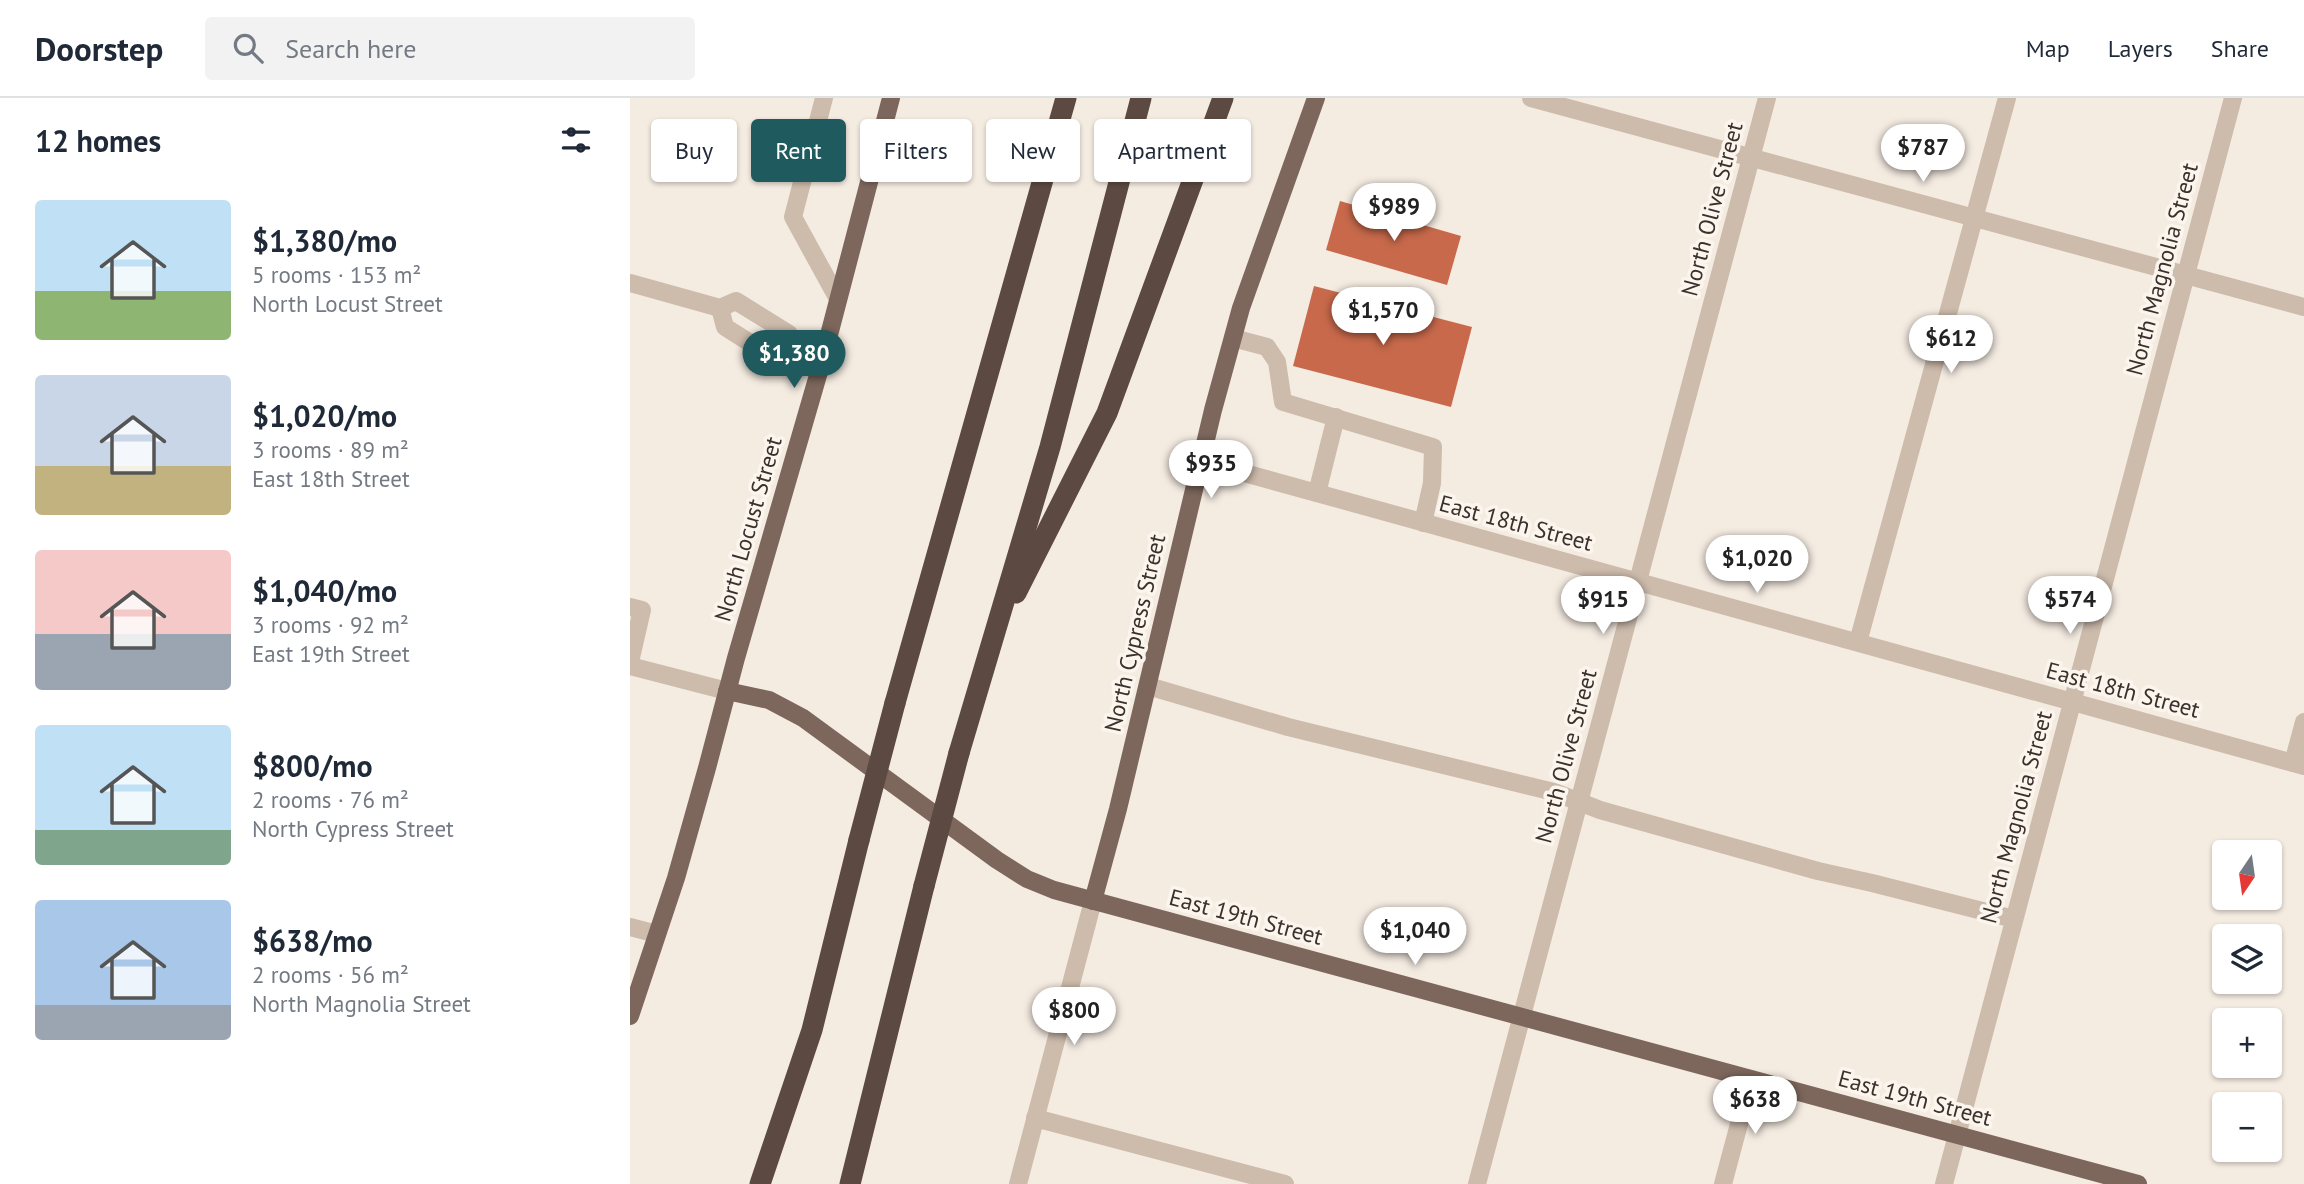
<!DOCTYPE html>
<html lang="en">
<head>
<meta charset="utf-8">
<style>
  body { margin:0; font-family:"PT Sans",sans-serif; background:#f2f2f3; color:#1f2937; height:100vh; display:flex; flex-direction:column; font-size:26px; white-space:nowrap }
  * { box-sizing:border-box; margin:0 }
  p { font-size:23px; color:#747a83 }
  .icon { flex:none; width:38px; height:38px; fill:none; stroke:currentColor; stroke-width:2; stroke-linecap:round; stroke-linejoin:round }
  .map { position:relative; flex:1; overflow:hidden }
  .drawer { display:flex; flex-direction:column; background:#fff; width:630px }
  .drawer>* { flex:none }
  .guide { position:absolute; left:21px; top:21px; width:665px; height:63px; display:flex; gap:14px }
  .needle { width:46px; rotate:193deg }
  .fabs { position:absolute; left:1582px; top:742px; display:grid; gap:14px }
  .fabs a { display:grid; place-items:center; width:70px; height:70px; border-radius:7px; background:#fff; box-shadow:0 2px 5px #0004; font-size:35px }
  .price { position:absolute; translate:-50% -60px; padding:0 16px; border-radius:24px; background:#fff; color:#222; font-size:23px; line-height:46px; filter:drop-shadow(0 2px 4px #0008) }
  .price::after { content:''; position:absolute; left:50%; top:42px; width:21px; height:16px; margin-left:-10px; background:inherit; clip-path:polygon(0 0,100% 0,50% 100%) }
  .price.selected { background:#1f5a5e; color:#fff }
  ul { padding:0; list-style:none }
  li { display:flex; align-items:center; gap:21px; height:175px; padding:0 35px }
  li span { display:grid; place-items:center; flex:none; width:196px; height:140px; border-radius:7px; color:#555 }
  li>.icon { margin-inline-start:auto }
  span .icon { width:84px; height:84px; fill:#fffc; stroke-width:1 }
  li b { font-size:30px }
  h2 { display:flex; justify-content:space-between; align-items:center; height:84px; padding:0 35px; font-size:30px }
  .pill { padding:0 24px; border-radius:7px; background:#fff; box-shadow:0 2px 5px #0004; font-size:24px; line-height:63px }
  .pill.selected { background:#1f5a5e; color:#fff }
  header { display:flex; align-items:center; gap:42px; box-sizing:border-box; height:98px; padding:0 35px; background:#fff; border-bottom:2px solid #e0e1e3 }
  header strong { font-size:33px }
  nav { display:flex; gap:38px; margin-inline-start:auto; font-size:24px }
  .search { width:490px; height:63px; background:#f2f2f3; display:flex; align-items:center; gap:18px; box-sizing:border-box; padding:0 24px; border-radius:7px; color:#747a83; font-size:26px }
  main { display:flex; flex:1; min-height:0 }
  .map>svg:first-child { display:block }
  .building { fill:#c8694b }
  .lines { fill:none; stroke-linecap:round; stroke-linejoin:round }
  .minor { stroke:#cdbbac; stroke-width:18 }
  .major { stroke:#7d675c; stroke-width:18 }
  .highway { stroke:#5c4a42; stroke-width:21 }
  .highway-bridge { stroke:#5c4a42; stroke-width:21 }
  .labels { text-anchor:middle; stroke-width:7; stroke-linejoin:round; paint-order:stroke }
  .street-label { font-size:23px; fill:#3b302b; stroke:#fbf5ee }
</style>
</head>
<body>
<header>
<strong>Doorstep</strong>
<div class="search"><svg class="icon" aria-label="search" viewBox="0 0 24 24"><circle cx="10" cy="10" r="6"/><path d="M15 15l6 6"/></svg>Search here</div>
<nav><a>Map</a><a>Layers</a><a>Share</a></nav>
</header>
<main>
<section class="drawer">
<h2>12 homes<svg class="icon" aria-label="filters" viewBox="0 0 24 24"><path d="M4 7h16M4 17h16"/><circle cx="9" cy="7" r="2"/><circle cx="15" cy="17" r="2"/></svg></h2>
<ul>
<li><span style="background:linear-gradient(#bfe0f5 65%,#8fb573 0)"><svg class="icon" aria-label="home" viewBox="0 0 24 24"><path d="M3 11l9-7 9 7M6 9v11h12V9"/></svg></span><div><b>$1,380/mo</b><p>5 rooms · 153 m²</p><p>North Locust Street</p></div></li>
<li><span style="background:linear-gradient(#c9d6e8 65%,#c2b280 0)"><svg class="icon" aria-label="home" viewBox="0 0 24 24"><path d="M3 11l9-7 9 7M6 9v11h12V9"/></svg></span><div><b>$1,020/mo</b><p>3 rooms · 89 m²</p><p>East 18th Street</p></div></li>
<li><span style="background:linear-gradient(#f6c9c9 60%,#9aa5b1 0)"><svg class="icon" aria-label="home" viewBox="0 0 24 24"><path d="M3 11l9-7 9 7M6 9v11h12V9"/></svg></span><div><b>$1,040/mo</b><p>3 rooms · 92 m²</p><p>East 19th Street</p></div></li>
<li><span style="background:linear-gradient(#bfe0f5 75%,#7fa58c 0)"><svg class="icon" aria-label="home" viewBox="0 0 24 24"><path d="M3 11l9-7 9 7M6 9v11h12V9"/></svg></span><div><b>$800/mo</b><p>2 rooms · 76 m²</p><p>North Cypress Street</p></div></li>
<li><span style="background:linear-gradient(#a9c7e8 75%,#9aa5b1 0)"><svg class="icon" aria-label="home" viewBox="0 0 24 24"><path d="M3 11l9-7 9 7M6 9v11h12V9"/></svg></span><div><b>$638/mo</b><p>2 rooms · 56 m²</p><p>North Magnolia Street</p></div></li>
</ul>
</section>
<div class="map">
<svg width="1674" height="1086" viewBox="0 0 1674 1086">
  <rect width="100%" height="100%" fill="#f4ebe1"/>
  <g class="building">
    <polygon points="710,103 831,138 817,187 696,152"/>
    <polygon points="684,188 842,229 821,309 663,268"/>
  </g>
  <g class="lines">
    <g class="minor">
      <polyline points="194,0 163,119 208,201"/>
      <polyline points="901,0 1674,209"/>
      <polyline points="0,185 90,210 106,203 159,236 166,252"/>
      <polyline points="90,210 95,229 147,262 166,252 193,260"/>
      <polyline points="603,240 637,249 647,264 653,304 803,349 802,385 793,425"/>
      <polyline points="571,363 1674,668"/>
      <polyline points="687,395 706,319"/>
      <polyline points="0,509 12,512 0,564"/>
      <polyline points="1228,544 1377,0"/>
      <polyline points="0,568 97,593"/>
      <polyline points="518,588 658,629 924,694 970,712 1188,773 1242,785 1384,821"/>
      <polyline points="1663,665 1674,624"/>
      <polyline points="0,829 27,836"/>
      <polyline points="405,1020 655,1086"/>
      <polyline points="388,1086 463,803"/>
      <polyline points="847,1086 1137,0"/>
      <polyline points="1093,1086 1121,981"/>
      <polyline points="1314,1086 1603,0"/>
    </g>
    <g class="major">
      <polyline points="97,593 139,602 173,620 367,762 397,781 424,792 1508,1086"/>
      <polyline points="463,803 488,711 583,312 611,210 686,0"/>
      <polyline points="0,918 46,780 77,670 106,560 193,260 261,0"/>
    </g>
    <g class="highway">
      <polyline points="386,495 477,315 593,0"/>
      <polyline points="265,605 436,0"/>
      <polyline points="329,655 420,349 511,0"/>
      <polyline points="130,1086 182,932 229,742"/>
      <polyline points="220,1086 294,788"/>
    </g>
    <g class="highway-bridge">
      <polyline points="229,742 265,605"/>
      <polyline points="294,788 329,655"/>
    </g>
  </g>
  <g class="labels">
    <g class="street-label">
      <text transform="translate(1082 111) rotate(-75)" y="8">North Olive Street</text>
      <text transform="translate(1532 171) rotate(-75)" y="8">North Magnolia Street</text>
      <text transform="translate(886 425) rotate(15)" y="8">East 18th Street</text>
      <text transform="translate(118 431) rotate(-74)" y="8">North Locust Street</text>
      <text transform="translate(505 535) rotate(-77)" y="8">North Cypress Street</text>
      <text transform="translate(1493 592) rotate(15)" y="8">East 18th Street</text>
      <text transform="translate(936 658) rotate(-75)" y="8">North Olive Street</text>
      <text transform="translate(1386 719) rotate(-75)" y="8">North Magnolia Street</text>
      <text transform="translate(616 819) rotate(15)" y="8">East 19th Street</text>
      <text transform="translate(1285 1000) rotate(15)" y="8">East 19th Street</text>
    </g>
  </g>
</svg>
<div class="fabs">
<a><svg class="needle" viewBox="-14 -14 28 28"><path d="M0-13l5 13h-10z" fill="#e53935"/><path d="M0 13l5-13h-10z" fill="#747a83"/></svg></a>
<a><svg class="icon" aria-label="layers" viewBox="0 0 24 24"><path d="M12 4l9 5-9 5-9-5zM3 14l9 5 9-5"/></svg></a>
<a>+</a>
<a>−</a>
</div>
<b class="price" style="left:1293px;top:86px">$787</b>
<b class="price" style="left:764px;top:145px">$989</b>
<b class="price" style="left:753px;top:249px">$1,570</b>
<b class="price" style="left:1321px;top:277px">$612</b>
<b class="price selected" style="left:164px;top:292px">$1,380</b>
<b class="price" style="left:581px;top:402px">$935</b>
<b class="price" style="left:1127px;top:497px">$1,020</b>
<b class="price" style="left:973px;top:538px">$915</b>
<b class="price" style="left:1440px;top:538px">$574</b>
<b class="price" style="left:785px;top:869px">$1,040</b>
<b class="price" style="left:444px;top:949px">$800</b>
<b class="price" style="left:1125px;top:1038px">$638</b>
<div class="guide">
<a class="pill">Buy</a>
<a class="pill selected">Rent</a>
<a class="pill">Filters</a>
<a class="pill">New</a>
<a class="pill">Apartment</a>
</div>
</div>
</main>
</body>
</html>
